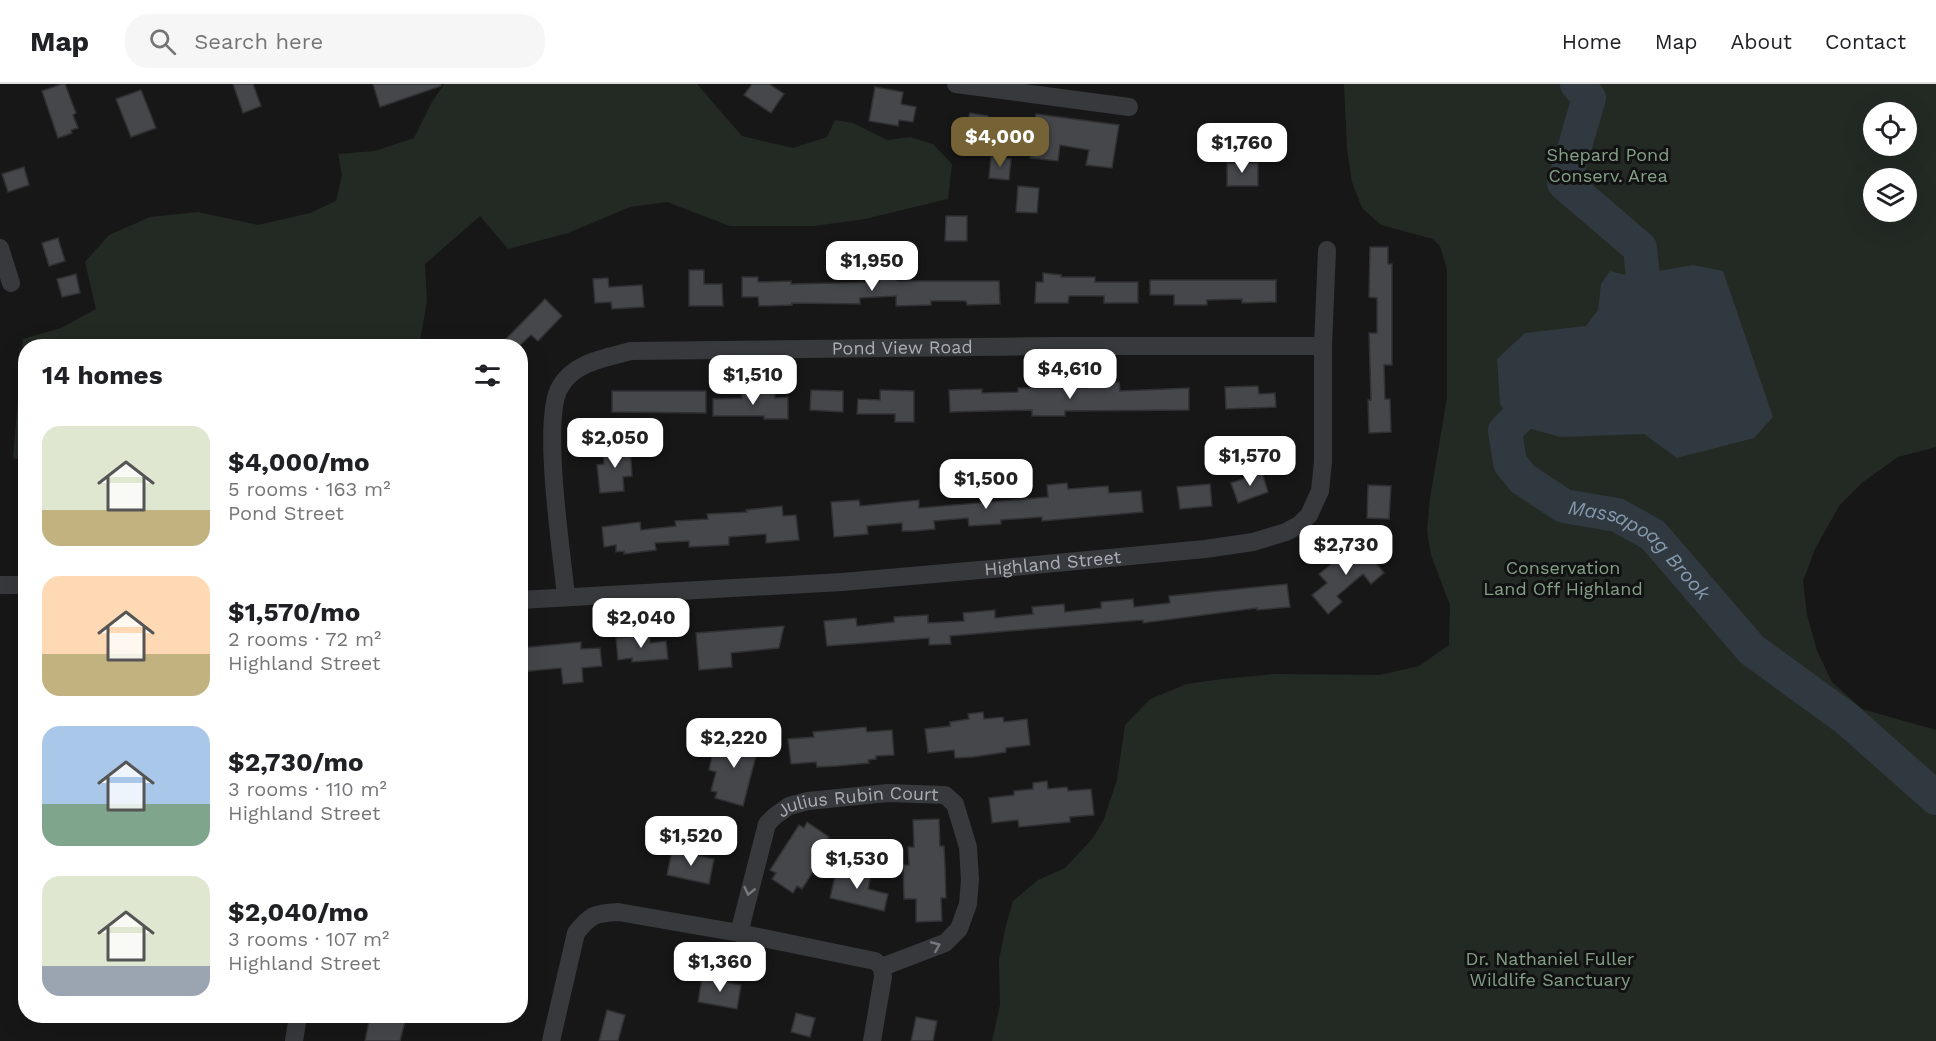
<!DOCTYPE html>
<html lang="en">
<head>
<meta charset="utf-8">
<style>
  body { margin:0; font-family:"Work Sans",sans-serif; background:#f6f6f6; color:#202124; height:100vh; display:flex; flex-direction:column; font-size:22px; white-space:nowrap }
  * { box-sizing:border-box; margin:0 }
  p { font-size:20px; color:#757577 }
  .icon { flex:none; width:33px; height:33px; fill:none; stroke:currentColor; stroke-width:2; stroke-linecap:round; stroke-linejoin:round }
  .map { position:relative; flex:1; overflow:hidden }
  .side { position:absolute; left:18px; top:255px; width:510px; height:684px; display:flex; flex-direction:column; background:#fff; border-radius:24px; box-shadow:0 6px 24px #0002 }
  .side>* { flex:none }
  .fabs { position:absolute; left:1863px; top:18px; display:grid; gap:12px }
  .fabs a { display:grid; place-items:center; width:54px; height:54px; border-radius:50%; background:#fff; box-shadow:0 6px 24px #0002; font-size:30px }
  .price { position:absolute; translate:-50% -51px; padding:0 14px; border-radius:12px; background:#fff; color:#222; font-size:20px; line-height:39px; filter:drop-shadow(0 2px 3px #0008) }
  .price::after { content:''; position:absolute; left:50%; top:36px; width:18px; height:14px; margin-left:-9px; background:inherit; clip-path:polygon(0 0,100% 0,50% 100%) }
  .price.selected { background:#756335; color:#fff }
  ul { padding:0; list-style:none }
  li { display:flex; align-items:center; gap:18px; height:150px; padding:0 24px }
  li span { display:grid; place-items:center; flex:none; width:168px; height:120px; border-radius:18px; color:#555 }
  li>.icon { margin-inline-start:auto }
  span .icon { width:72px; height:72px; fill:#fffc; stroke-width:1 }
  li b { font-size:26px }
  h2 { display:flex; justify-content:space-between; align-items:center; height:72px; padding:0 24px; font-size:26px }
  header { display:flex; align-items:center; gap:36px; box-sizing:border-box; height:84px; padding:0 30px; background:#fff; border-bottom:2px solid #e0e0e0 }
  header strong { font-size:28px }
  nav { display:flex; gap:33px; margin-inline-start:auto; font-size:21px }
  .search { width:420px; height:54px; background:#f6f6f6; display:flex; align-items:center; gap:15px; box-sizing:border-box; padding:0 21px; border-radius:24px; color:#757577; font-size:22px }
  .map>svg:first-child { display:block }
  .green { fill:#232a24; fill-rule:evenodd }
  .water { fill:#313940 }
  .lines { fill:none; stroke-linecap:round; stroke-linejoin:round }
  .river { stroke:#313940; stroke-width:34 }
  .building { fill:#46474b; stroke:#313134; stroke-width:1.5 }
  .street { stroke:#38393d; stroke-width:18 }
  .oneway { stroke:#777980 }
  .labels { text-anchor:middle; stroke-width:6; stroke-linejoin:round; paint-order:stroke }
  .park-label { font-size:18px; fill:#84a087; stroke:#121213 }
  .street-label { font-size:18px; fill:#aaaeb7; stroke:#121213 }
  .water-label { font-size:20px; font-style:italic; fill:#8599ae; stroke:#121213 }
</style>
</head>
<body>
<header>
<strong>Map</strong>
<div class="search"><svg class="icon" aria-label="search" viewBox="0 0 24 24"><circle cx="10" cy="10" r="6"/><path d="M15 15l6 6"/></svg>Search here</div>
<nav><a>Home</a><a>Map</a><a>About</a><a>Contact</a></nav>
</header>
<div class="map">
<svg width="1936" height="957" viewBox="0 0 1936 957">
  <rect width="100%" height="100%" fill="#171718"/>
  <g class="green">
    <polygon points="444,0 697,0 742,52 793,64 827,53 835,36 853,39 887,56 910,53 933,60 952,80 948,115 865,135 814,142 730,142 667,118 630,123 568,149 508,165 480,132 425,180 427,217 419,262 26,262 25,377 13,374 23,255 61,244 96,225 85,178 109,151 150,133 198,128 258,141 310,129 336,117 342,91 338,70 375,67 414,54 432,18"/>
    <path d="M1344,0H1936V363L1898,373L1863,398L1839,422L1815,465L1803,497L1807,531L1817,567L1832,598L1862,625L1936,646V957H992L1000,921L999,876L1006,841L1013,817L1038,796L1065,784L1093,754L1104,735L1117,696L1125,641L1150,615L1187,600L1222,595L1275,590L1380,591L1419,582L1449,561L1450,521L1431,471L1427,447L1430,414L1447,314V186L1440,162L1433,155L1381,141L1362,124L1352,98L1347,65ZM1874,28H1906V62H1874ZM1874,94H1906V128H1874Z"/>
  </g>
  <polygon class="water" points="1693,181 1723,187 1773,333 1754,354 1677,374 1644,350 1560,353 1511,339 1500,319 1497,275 1525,249 1586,242 1598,226 1601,200 1610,187 1629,192"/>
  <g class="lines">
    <g class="river">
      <polyline points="1577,0 1589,14 1564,99 1640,164 1645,213 1628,229"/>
      <path id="s1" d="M1545,306L1505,347L1510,379L1523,395L1564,422L1617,431L1653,451L1752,566L1847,635L1936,714"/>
    </g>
  </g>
  <g class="building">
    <polygon points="62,0 65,0 76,29 73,31 78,44 71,46 72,49 58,54 42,7"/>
    <polygon points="233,0 253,0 261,22 243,29"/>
    <polygon points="373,0 441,0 441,2 380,23"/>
    <polygon points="752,0 769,0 784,10 771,29 744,11"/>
    <polygon points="875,3 903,8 901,20 916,23 913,38 899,36 898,42 869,37"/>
    <polygon points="141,6 156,44 131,53 116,15"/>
    <polygon points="970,29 988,32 987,38 991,39 986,66 960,62 965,34 968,35"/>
    <polygon points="1036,30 1119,41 1112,84 1086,81 1089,66 1060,61 1058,77 1030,74"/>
    <polygon points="991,72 1011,75 1009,96 989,94"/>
    <rect x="1227" y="79" width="31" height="23"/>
    <polygon points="24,83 29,101 8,108 2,90"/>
    <polygon points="1018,102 1039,104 1037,129 1016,128"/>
    <polygon points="946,132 967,132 967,157 945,157"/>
    <polygon points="58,154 65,177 49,182 42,159"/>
    <polygon points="1370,163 1388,163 1388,180 1392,180 1392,281 1384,281 1385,315 1390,315 1391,348 1369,349 1368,316 1371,316 1369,249 1377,249 1377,214 1369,213"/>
    <polygon points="689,186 704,186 704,200 722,200 723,222 689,222"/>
    <polygon points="879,186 896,186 897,197 999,197 1000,220 967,221 966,217 931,217 931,221 896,222 896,212 860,214 860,220 792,219 792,221 759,222 758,213 742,213 742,193 758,193 758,198 791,197 791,200 879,198"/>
    <polygon points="1043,189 1061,191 1061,193 1095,193 1095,198 1138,198 1138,219 1104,219 1104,212 1069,212 1068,219 1035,219 1036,198 1043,198"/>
    <polygon points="76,190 80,209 62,213 57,195"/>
    <polygon points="608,194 609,203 642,201 644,223 612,225 611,218 595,219 593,195"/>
    <polygon points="1150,196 1276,196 1276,218 1242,219 1242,215 1207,216 1207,221 1174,221 1174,211 1150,211"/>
    <polygon points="545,215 562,232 538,257 531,251 519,262 514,262 506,255"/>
    <polygon points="1119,298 1120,307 1189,304 1189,326 1065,327 1065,332 1032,332 1032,326 950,328 949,306 982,305 982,309 1018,308 1018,304 1088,304 1088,299"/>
    <polygon points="1258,302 1259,310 1275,309 1276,323 1226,325 1225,303"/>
    <polygon points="811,306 843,307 843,328 810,326"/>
    <polygon points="880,306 914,307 914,338 895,338 895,330 857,330 858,315 880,316"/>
    <polygon points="612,307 706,307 706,329 612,328"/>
    <polygon points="741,307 775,307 775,314 788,313 788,335 764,335 764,332 713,332 713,315 742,314"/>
    <polygon points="630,362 632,392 623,393 624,407 600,409 597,381 604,380 603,364"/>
    <polygon points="1262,388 1268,408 1238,419 1231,399"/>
    <polygon points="1067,399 1068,405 1108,402 1109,409 1141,407 1143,428 1042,437 1042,433 1001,436 1001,440 969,442 968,434 934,437 935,445 914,447 902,447 902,439 867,442 868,450 834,453 831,418 859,416 860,422 919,416 919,424 1048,413 1047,401"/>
    <polygon points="1210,400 1212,422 1180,425 1177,403"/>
    <polygon points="1368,401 1391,402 1389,435 1367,434"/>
    <polygon points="782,422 783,432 796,431 799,456 766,459 766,450 729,453 729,461 689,463 689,457 655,459 656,466 624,470 624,467 616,468 616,461 604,463 602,443 640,438 641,446 676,442 675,437 708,435 707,430 747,428 746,426"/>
    <polygon points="1361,460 1384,489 1371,500 1363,490 1337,512 1342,518 1328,530 1312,511 1327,499 1319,490 1345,469 1347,472"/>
    <polygon points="1287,500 1290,523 1257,526 1257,524 1143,539 1143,536 950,552 951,560 929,561 929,554 827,562 824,537 856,534 857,542 894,538 894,533 928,531 928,539 964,537 963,529 995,526 995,534 1033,530 1032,523 1064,520 1065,528 1101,524 1101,518 1133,515 1134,523 1170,519 1169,512"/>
    <polygon points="784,542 779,564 731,569 732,583 699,586 696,549"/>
    <polygon points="650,551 650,559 666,557 668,575 632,578 632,574 618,576 616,554"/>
    <polygon points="581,558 581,565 600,564 602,582 582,584 583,598 563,600 561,584 520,588 520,564"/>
    <polygon points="983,628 984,635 1003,633 1004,638 1027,635 1030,661 1006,664 1006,668 973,673 955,674 954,666 928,669 925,645 950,642 950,638 969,635 968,630"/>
    <polygon points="866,643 867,648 892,646 894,671 876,672 876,675 868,676 869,679 837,682 817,683 816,678 791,680 788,655 814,653 813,648"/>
    <polygon points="731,650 757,657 755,663 758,664 743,722 715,714 717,708 711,707 716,688 709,686 712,672 719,673 724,655 729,656"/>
    <polygon points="1047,697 1048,705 1067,703 1068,707 1091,705 1094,731 1070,733 1070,738 1019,743 1018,736 992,739 989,714 1014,711 1014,707 1033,705 1033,699"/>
    <polygon points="939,735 940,762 944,762 945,781 946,814 941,814 942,837 916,838 916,815 904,815 903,781 909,781 908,763 914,763 913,736"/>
    <polygon points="807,738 829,753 826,758 830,761 802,805 797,802 793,809 772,795 776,789 770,786 799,741 804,744"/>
    <polygon points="672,766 714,775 709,800 667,791"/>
    <polygon points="837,783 871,791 868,805 888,810 884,827 830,814"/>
    <polygon points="702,894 741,901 737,925 698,918"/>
    <polygon points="607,926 625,931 618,957 599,957"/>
    <polygon points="796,929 815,934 810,953 791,948"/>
    <polygon points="370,932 405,937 400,957 365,957"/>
    <polygon points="916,933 937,937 933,957 911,957"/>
  </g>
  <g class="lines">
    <g class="street">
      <polyline points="956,0 1129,23"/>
      <polyline points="0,164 11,199"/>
      <polyline points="0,501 26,501"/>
      <path id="s2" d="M566,512C562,470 541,335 560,303C574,278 605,274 631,267L1052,262H1323"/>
      <path id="s3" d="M520,516L842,498L1003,484L1205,465L1253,458L1286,448L1299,441L1309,431L1320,407L1323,378V262L1327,166"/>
      <path id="s4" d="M739,849L767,740L775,732L789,722L808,717L888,709L945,711L955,720L968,763L970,796L968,820L959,845L945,859L882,883"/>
      <polyline points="294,957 298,932"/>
      <path d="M551,957L576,849C590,831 595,829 618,828L739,849L875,877L882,883"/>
      <polyline points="872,957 883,893 882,883"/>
    </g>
  </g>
  <defs><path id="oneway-chevron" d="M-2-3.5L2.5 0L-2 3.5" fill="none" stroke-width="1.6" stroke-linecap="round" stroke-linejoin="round" transform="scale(1.5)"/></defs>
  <g class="oneway">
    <use href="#oneway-chevron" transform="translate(749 807) rotate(103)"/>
    <use href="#oneway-chevron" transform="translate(936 862) rotate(-23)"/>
  </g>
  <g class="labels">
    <g class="park-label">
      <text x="1608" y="77">Shepard Pond<tspan x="1608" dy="21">Conserv. Area</tspan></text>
      <text x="1563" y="490">Conservation<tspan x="1563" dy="21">Land Off Highland</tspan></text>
      <text x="1550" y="881">Dr. Nathaniel Fuller<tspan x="1550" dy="21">Wildlife Sanctuary</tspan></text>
    </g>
    <g class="street-label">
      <text dy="6" stroke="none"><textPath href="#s2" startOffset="564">Pond View Road</textPath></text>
      <text dy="6" stroke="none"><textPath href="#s3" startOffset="534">Highland Street</textPath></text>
      <text dy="6" stroke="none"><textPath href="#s4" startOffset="210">Julius Rubin Court</textPath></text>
    </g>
    <g class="water-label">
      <text dy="7" stroke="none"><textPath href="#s1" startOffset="250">Massapoag Brook</textPath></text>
    </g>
  </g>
</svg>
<div class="fabs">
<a><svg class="icon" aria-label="locate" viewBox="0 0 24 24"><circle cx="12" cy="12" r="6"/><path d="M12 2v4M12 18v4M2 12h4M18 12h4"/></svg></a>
<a><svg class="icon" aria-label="layers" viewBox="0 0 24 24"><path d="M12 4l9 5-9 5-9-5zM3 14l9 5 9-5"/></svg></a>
</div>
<b class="price selected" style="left:1000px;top:84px">$4,000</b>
<b class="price" style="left:1242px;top:90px">$1,760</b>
<b class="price" style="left:872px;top:208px">$1,950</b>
<b class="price" style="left:1070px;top:316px">$4,610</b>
<b class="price" style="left:753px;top:322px">$1,510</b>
<b class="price" style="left:615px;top:385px">$2,050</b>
<b class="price" style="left:1250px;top:403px">$1,570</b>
<b class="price" style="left:986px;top:426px">$1,500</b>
<b class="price" style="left:1346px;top:492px">$2,730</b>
<b class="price" style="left:641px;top:565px">$2,040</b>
<b class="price" style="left:734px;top:685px">$2,220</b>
<b class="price" style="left:691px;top:783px">$1,520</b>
<b class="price" style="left:857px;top:806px">$1,530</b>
<b class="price" style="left:720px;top:909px">$1,360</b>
<section class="side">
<h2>14 homes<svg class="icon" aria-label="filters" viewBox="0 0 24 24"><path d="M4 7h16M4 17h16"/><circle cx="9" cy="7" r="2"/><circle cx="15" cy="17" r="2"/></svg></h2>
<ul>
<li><span style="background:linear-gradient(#dfe7d0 70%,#c2b280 0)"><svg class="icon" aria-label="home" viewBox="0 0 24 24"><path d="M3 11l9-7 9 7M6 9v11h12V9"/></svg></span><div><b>$4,000/mo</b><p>5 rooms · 163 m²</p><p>Pond Street</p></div></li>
<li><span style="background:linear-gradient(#ffd9b3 65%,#c2b280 0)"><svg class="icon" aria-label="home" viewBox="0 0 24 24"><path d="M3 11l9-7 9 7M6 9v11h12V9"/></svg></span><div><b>$1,570/mo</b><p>2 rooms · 72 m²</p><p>Highland Street</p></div></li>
<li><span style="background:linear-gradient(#a9c7e8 65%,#7fa58c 0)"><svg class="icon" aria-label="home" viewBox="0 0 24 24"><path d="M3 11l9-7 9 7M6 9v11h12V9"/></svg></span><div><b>$2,730/mo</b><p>3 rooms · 110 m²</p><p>Highland Street</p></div></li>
<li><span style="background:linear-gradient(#dfe7d0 75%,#9aa5b1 0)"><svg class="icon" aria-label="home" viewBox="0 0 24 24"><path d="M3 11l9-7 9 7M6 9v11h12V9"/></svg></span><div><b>$2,040/mo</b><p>3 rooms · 107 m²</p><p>Highland Street</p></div></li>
</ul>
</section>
</div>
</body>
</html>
